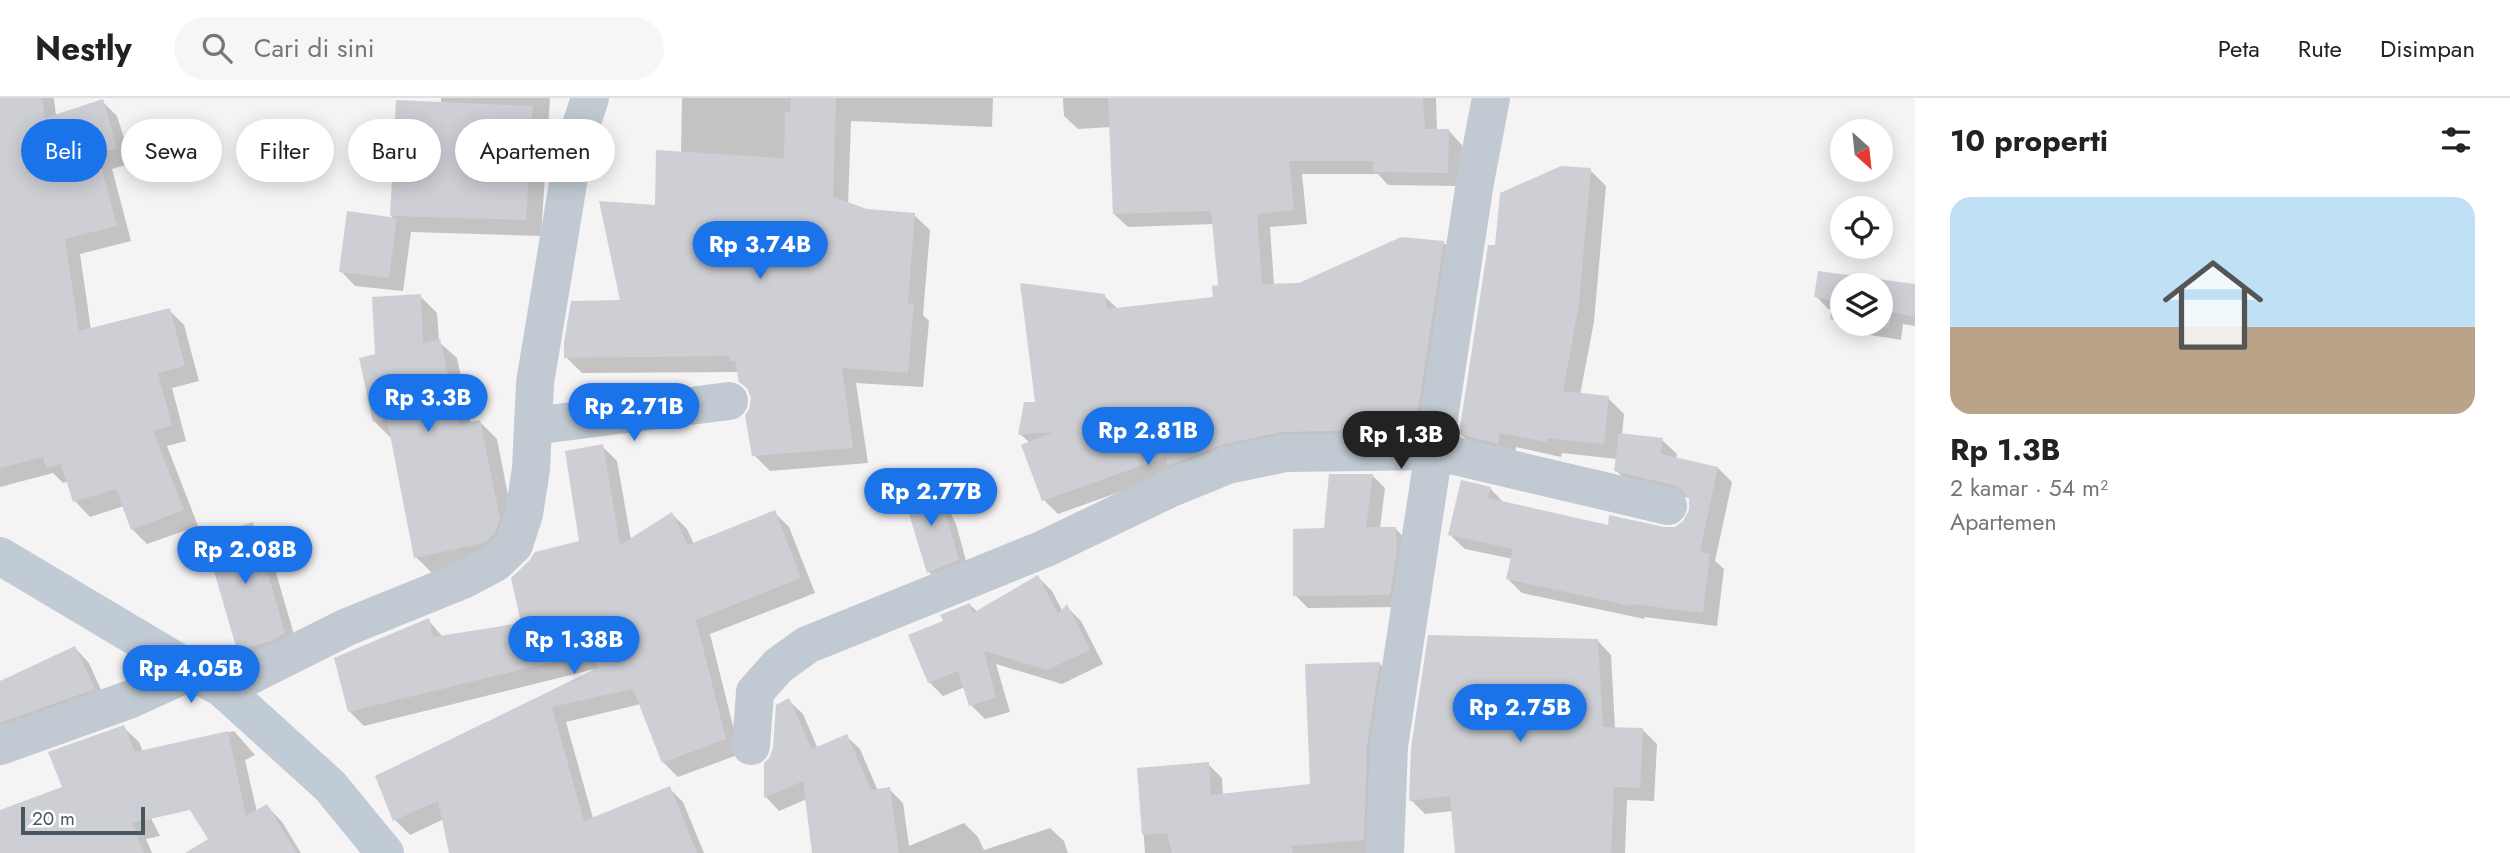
<!DOCTYPE html>
<html lang="id">
<head>
<meta charset="utf-8">
<style>
  body { margin:0; font-family:Jost,sans-serif; background:#f6f6f6; color:#222; height:100vh; display:flex; flex-direction:column; font-size:26px; white-space:nowrap }
  * { box-sizing:border-box; margin:0 }
  p { font-size:23px; color:#767676 }
  .icon { flex:none; width:38px; height:38px; fill:none; stroke:currentColor; stroke-width:2; stroke-linecap:round; stroke-linejoin:round }
  .map { position:relative; flex:1; overflow:hidden }
  .details { display:flex; flex-direction:column; background:#fff; width:595px }
  .details>* { flex:none }
  .guide { position:absolute; left:21px; top:21px; width:665px; height:63px; display:flex; gap:14px }
  .needle { width:46px; rotate:153deg }
  .tools { position:absolute; left:1830px; top:21px; display:grid; gap:14px }
  .tools a { display:grid; place-items:center; width:63px; height:63px; border-radius:50%; background:#fff; box-shadow:0 4px 18px #0003; font-size:35px }
  .scale { position:absolute; left:21px; bottom:18px; width:124px; box-sizing:border-box; padding-left:7px; border:4px solid #4a5661; border-top:0; font-size:19px; line-height:24px; white-space:nowrap; color:#4a5661; -webkit-text-stroke:5px #fff; paint-order:stroke }
  .price { position:absolute; translate:-50% -60px; padding:0 16px; border-radius:24px; background:#1a73e8; color:#fff; font-size:23px; line-height:46px; filter:drop-shadow(0 2px 4px #0008) }
  .price::after { content:''; position:absolute; left:50%; top:42px; width:21px; height:16px; margin-left:-10px; background:inherit; clip-path:polygon(0 0,100% 0,50% 100%) }
  .price.selected { background:#222; color:#fff }
  ul { padding:0; list-style:none }
  li { display:grid; align-content:center; gap:14px; height:371px; padding:0 35px }
  li span { display:grid; place-items:center; height:217px; border-radius:21px; color:#555 }
  li>.icon { margin-inline-start:auto }
  span .icon { width:126px; height:126px; fill:#fffc; stroke-width:1 }
  li b { font-size:30px }
  h2 { display:flex; justify-content:space-between; align-items:center; height:84px; padding:0 35px; font-size:30px }
  .chip { padding:0 24px; border-radius:32px; background:#fff; box-shadow:0 4px 18px #0003; font-size:24px; line-height:63px }
  .chip.selected { background:#1a73e8; color:#fff }
  header { display:flex; align-items:center; gap:42px; box-sizing:border-box; height:98px; padding:0 35px; background:#fff; border-bottom:2px solid #e0e0e0 }
  header strong { font-size:33px }
  nav { display:flex; gap:38px; margin-inline-start:auto; font-size:24px }
  .search { width:490px; height:63px; background:#f6f6f6; display:flex; align-items:center; gap:18px; box-sizing:border-box; padding:0 24px; border-radius:38px; color:#767676; font-size:26px }
  main { display:flex; flex:1; min-height:0 }
  .map>svg:first-child { display:block }
  .shadow { fill:#0003; fill-rule:evenodd }
  .building { fill:#cdcfd5 }
  .lines { fill:none; stroke-linecap:round; stroke-linejoin:round }
  .minor { stroke:#c1cad2; stroke-width:38 }
  .secondary { stroke:#c1cbd6; stroke-width:38 }
</style>
</head>
<body>
<header>
<strong>Nestly</strong>
<div class="search"><svg class="icon" aria-label="search" viewBox="0 0 24 24"><circle cx="10" cy="10" r="6"/><path d="M15 15l6 6"/></svg>Cari di sini</div>
<nav><a>Peta</a><a>Rute</a><a>Disimpan</a></nav>
</header>
<main>
<div class="map">
<svg width="1915" height="755" viewBox="0 0 1915 755">
  <rect width="100%" height="100%" fill="#f5f3f3"/>
  <g class="shadow">
    <polygon points="0,0 54,0 56,18 102,3 117,18 132,65 112,71 131,143 80,156 91,232 169,212 184,227 199,283 172,290 186,343 167,348 198,428 147,446 132,431 124,408 90,419 75,403 69,383 63,385 53,375 0,389"/>
    <polygon points="441,0 550,0 541,138 411,134 403,193 355,188 341,173 395,121 391,118 441,6"/>
    <polygon points="682,0 993,0 992,29 851,23 848,107 867,113 914,117 930,132 923,217 929,223 923,289 856,285 868,365 770,373 754,357 752,299 739,274 582,275 566,259 622,204 656,109 681,56"/>
    <polygon points="1063,0 1436,0 1437,33 1449,33 1462,47 1461,88 1388,87 1378,76 1302,76 1307,126 1270,129 1274,187 1299,186 1443,144 1457,158 1429,345 1175,374 1058,416 1044,402 1030,345 1020,336 1104,198 1118,211 1215,201 1220,189 1214,126 1128,129 1114,116 1111,29 1078,31 1064,18"/>
    <polygon points="1590,72 1606,88 1594,223 1580,297 1608,300 1624,316 1622,337 1662,342 1677,356 1676,361 1718,370 1732,384 1715,463 1724,471 1717,528 1644,519 1645,521 1522,495 1508,481 1513,461 1465,451 1450,437 1490,390 1504,405 1609,430 1675,430 1685,425 1691,413 1689,400 1630,387 1616,372 1617,361 1562,355 1561,359 1516,349 1514,360 1476,352 1461,336 1497,149"/>
    <path d="M1820,175L1915,188V228L1903,226L1901,242L1845,233L1832,220L1833,212L1828,211L1816,198ZM1843,187H1881V226H1843Z"/>
    <polygon points="420,198 437,215 439,244 457,260 471,326 480,324 497,341 516,438 433,476 416,459 392,341 374,323 377,257"/>
    <polygon points="602,348 617,363 631,442 672,416 687,431 694,446 774,414 789,429 815,495 710,536 740,656 678,679 663,664 641,606 566,624 596,731 599,755 451,755 444,721 410,737 395,722 377,679 595,571 364,628 349,613 428,522 443,539 523,526 581,445"/>
    <polygon points="1372,377 1385,390 1380,431 1396,431 1408,444 1402,509 1308,510 1295,497 1326,432"/>
    <polygon points="931,386 942,398 956,426 969,474 940,485 929,474"/>
    <polygon points="252,426 266,441 298,550 253,565 239,551"/>
    <polygon points="1038,479 1052,493 1063,514 1067,509 1081,523 1103,566 1062,586 996,566 1010,614 985,621 971,607 965,589 943,598 929,584 945,525 970,507 978,514"/>
    <polygon points="1597,542 1611,557 1615,631 1643,632 1657,646 1654,703 1627,702 1625,755 1457,755 1453,713 1425,716 1411,702"/>
    <polygon points="75,550 89,565 107,605 12,639 0,627 0,585"/>
    <polygon points="1379,565 1393,579 1377,755 1145,755 1139,671 1208,666 1222,680 1223,698 1312,688"/>
    <polygon points="789,603 803,616 818,651 846,638 860,651 878,693 889,691 903,705 909,748 964,725 978,739 984,752 1050,730 1064,743 1068,755 814,755 807,701 779,713 766,699 766,666 771,661"/>
    <polygon points="123,629 139,644 143,654 234,633 255,657 245,662 257,714 267,708 282,724 301,755 219,755 183,695 148,714 160,738 146,741 152,755 0,755 0,714 64,690"/>
    <polygon points="669,690 683,704 704,755 642,755"/>
  </g>
  <g class="building">
    <polygon points="0,0 42,0 45,20 103,1 117,50 98,56 117,128 65,141 79,233 170,210 185,268 158,275 172,328 153,333 184,412 131,432 116,391 73,404 61,366 46,370 43,359 0,370"/>
    <polygon points="791,0 836,0 833,99 867,111 915,115 908,205 914,206 908,275 842,270 853,350 752,358 745,317 749,311 751,300 747,290 739,284 735,263 729,263 730,258 564,260 564,244 571,203 620,202 599,103 655,107 656,52 784,60 785,14 790,14"/>
    <polygon points="1108,0 1423,0 1425,31 1449,31 1448,75 1373,74 1373,63 1289,63 1294,112 1257,116 1262,186 1299,185 1401,139 1444,143 1415,331 1282,334 1224,346 1167,368 1166,359 1042,403 1021,347 1053,334 1018,337 1024,304 1035,304 1020,185 1105,196 1107,211 1213,199 1212,188 1218,187 1211,113 1113,116"/>
    <polygon points="396,2 533,8 526,122 390,118"/>
    <polygon points="1561,68 1591,70 1579,206 1563,293 1609,298 1604,346 1547,340 1546,344 1500,335 1498,346 1459,336 1488,147 1495,147 1500,95"/>
    <polygon points="347,113 397,120 389,180 339,174"/>
    <polygon points="1818,173 1915,186 1915,219 1891,214 1889,230 1861,226 1881,226 1881,187 1843,187 1843,223 1830,221 1833,203 1814,199"/>
    <polygon points="421,196 423,245 440,241 459,327 480,322 500,420 495,435 484,445 414,460 387,321 373,324 359,260 375,256 372,199"/>
    <polygon points="1619,335 1663,340 1661,356 1718,369 1700,454 1710,456 1703,515 1631,506 1631,508 1506,481 1513,451 1448,437 1461,382 1491,389 1488,400 1608,427 1609,417 1664,429 1675,429 1683,423 1689,412 1689,401 1682,392 1673,387 1614,373"/>
    <polygon points="603,346 620,447 672,414 688,447 775,412 801,480 696,522 726,641 662,665 633,591 552,609 584,723 670,688 697,755 449,755 438,703 393,723 375,678 598,570 592,554 348,614 334,560 429,520 433,539 521,525 511,480 529,463 535,454 579,443 565,353"/>
    <polygon points="1329,376 1373,376 1366,429 1396,429 1397,454 1390,497 1293,498 1293,431 1324,430"/>
    <polygon points="931,384 946,416 959,462 927,475 903,396"/>
    <polygon points="253,424 285,535 271,543 237,552 204,439"/>
    <polygon points="1038,477 1058,516 1067,506 1090,552 1047,572 984,553 996,600 969,608 958,573 928,585 908,537 943,523 940,517 970,505 973,515"/>
    <polygon points="1428,537 1598,541 1603,629 1643,630 1640,690 1614,689 1611,755 1455,755 1450,698 1409,703 1411,650"/>
    <polygon points="75,548 95,591 0,625 0,583"/>
    <polygon points="1380,564 1367,647 1364,742 1291,748 1293,755 1172,755 1167,735 1142,737 1137,670 1209,664 1211,697 1310,686 1305,566"/>
    <polygon points="789,600 812,651 847,636 871,692 890,689 899,755 812,755 803,683 764,700 764,665 769,660 773,650 776,607"/>
    <polygon points="124,627 135,654 228,633 246,718 267,706 297,755 185,755 208,741 190,712 132,725 144,755 0,755 0,712 62,689 48,654"/>
  </g>
  <g class="lines">
    <g class="minor">
      <polyline points="533,328 729,303"/>
      <polyline points="223,591 347,529 463,482 495,465 514,447 524,416 531,371 535,285 574,49 590,0"/>
      <polyline points="0,648 131,601 192,573"/>
      <polyline points="751,648 755,594 778,568 807,547 1044,451 1169,391 1228,367 1286,355 1434,353 1668,408"/>
      <polyline points="1385,755 1389,648 1475,84 1491,0"/>
    </g>
    <polyline class="secondary" points="0,458 223,591 330,688 385,755"/>
  </g>
</svg>
<div class="tools">
<a><svg class="needle" viewBox="-14 -14 28 28"><path d="M0-13l5 13h-10z" fill="#e53935"/><path d="M0 13l5-13h-10z" fill="#767676"/></svg></a>
<a><svg class="icon" aria-label="locate" viewBox="0 0 24 24"><circle cx="12" cy="12" r="6"/><path d="M12 2v4M12 18v4M2 12h4M18 12h4"/></svg></a>
<a><svg class="icon" aria-label="layers" viewBox="0 0 24 24"><path d="M12 4l9 5-9 5-9-5zM3 14l9 5 9-5"/></svg></a>
</div>
<div class="scale">20 m</div>
<b class="price" style="left:760px;top:183px">Rp 3.74B</b>
<b class="price" style="left:428px;top:336px">Rp 3.3B</b>
<b class="price" style="left:634px;top:345px">Rp 2.71B</b>
<b class="price" style="left:1148px;top:369px">Rp 2.81B</b>
<b class="price selected" style="left:1401px;top:373px">Rp 1.3B</b>
<b class="price" style="left:931px;top:430px">Rp 2.77B</b>
<b class="price" style="left:245px;top:488px">Rp 2.08B</b>
<b class="price" style="left:574px;top:578px">Rp 1.38B</b>
<b class="price" style="left:191px;top:607px">Rp 4.05B</b>
<b class="price" style="left:1520px;top:646px">Rp 2.75B</b>
<div class="guide">
<a class="chip selected">Beli</a>
<a class="chip">Sewa</a>
<a class="chip">Filter</a>
<a class="chip">Baru</a>
<a class="chip">Apartemen</a>
</div>
</div>
<section class="details">
<h2>10 properti<svg class="icon" aria-label="filters" viewBox="0 0 24 24"><path d="M4 7h16M4 17h16"/><circle cx="9" cy="7" r="2"/><circle cx="15" cy="17" r="2"/></svg></h2>
<ul>
<li><span style="background:linear-gradient(#bfe0f5 60%,#b9a48a 0)"><svg class="icon" aria-label="home" viewBox="0 0 24 24"><path d="M3 11l9-7 9 7M6 9v11h12V9"/></svg></span><div><b>Rp 1.3B</b><p>2 kamar · 54 m²</p><p>Apartemen</p></div></li>
</ul>
</section>
</main>
</body>
</html>
